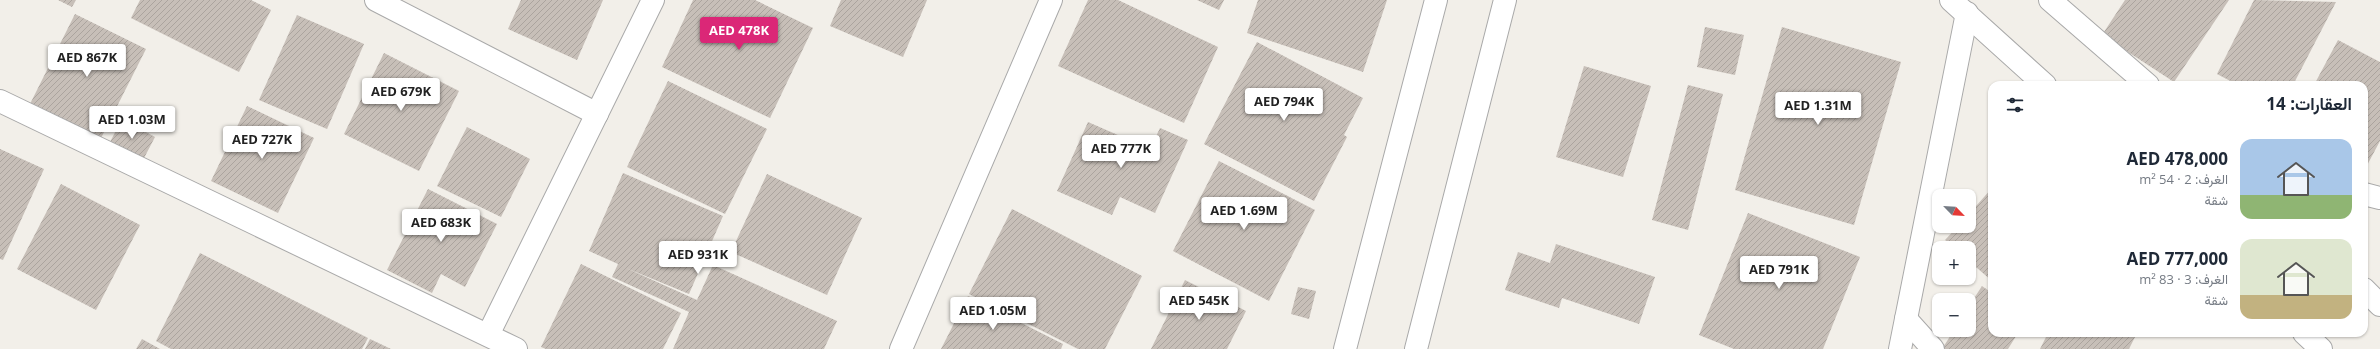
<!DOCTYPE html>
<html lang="ar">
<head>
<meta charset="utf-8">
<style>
  body { margin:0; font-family:"Open Sans",Vazirmatn,sans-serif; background:#f6f6f7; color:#1f2937; direction:rtl; height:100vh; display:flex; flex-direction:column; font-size:15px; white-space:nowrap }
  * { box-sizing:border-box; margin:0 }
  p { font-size:13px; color:#747a83 }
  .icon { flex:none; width:22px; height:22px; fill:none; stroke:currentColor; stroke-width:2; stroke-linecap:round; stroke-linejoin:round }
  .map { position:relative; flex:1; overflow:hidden; direction:ltr }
  .drawer { position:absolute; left:1988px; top:81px; width:380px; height:256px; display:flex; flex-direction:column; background:#fff; border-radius:12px; box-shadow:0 1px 3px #0004; direction:rtl }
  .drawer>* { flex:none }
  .needle { width:26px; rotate:115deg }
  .controls { position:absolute; left:1932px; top:189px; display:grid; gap:8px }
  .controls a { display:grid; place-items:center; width:44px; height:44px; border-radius:8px; background:#fff; box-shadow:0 1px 3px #0004; font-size:20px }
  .price { position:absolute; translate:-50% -34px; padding:0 9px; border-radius:4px; background:#fff; color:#222; font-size:13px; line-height:26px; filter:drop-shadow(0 1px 2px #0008) }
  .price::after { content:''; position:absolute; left:50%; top:24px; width:12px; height:9px; margin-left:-6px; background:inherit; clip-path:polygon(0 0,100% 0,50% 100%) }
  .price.on { background:#db2777; color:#fff }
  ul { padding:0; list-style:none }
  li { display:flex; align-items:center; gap:12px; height:100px; padding:0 16px }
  li span { display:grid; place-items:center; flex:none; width:112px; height:80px; border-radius:12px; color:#555 }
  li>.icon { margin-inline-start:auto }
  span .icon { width:48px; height:48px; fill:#fffc; stroke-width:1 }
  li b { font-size:17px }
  h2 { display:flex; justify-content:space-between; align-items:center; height:48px; padding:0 16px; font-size:17px }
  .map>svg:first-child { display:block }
  .building { fill:url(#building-hatch) }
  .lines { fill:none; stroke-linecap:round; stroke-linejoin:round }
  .minor-casing { stroke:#a9a9a9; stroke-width:24 }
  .tertiary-casing { stroke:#a9a9a9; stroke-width:24 }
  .minor { stroke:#fff; stroke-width:22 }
  .tertiary { stroke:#fff; stroke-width:22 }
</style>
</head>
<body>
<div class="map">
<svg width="2380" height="349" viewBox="0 0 2380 349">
  <defs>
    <pattern id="building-hatch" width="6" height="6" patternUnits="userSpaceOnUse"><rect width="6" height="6" fill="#c7bfb8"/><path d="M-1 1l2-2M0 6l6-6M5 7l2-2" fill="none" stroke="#aba49e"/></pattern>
  </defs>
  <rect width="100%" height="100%" fill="#f2efe9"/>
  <g class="building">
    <polygon points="58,0 76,0 72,7"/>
    <polygon points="140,0 251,0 271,10 239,72 131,18"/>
    <polygon points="521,0 603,0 577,60 508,29"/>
    <polygon points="693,0 755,0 813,28 770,118 662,67"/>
    <polygon points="841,0 927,0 903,57 830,26"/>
    <polygon points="1088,0 1118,0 1218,47 1184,123 1058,66"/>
    <polygon points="1197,0 1224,0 1219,10"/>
    <polygon points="1258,0 1387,0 1363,72 1247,33"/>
    <polygon points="2125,0 2229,0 2174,82 2102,35"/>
    <polygon points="2254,0 2336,2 2293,85 2238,85 2217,74"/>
    <polygon points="75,14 146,49 99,142 28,108"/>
    <polygon points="297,15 364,44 327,129 259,100"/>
    <polygon points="1705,27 1744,35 1735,75 1697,67"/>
    <polygon points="1782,27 1901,62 1854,225 1735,190"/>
    <polygon points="2338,40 2380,62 2380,141 2364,171 2364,85 2314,85"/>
    <polygon points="1257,42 1363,98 1344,135 1347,137 1314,201 1204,144"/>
    <polygon points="384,53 459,91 419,171 344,134"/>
    <polygon points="1584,66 1651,86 1623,177 1556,157"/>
    <polygon points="668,81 767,129 725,214 627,167"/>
    <polygon points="1688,85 1723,94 1688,230 1652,220"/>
    <polygon points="247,106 314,138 278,213 211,181"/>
    <polygon points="122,119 155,137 143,160 110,142"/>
    <polygon points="1088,122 1150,149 1160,128 1188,140 1155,213 1120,197 1112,215 1057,191"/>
    <polygon points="467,127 530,159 501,217 437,186"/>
    <polygon points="0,149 44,169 3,260 0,259"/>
    <polygon points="1219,161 1315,210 1269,301 1173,251"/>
    <polygon points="623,173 723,216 689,294 626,268 697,300 713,265 837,321 824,349 673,349 689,312 612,277 618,264 589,251"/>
    <polygon points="767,174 862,218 827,295 731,252"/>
    <polygon points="61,184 140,225 96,310 17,269"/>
    <polygon points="1992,188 1992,281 1969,261 1969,248 1955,248 1945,240 1958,226 1969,226 1969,214"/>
    <polygon points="428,189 497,224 465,287 441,274 432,293 387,270"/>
    <polygon points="1012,209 1142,276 1105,349 1078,349 969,294"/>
    <polygon points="1748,213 1860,257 1823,349 1734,349 1699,335"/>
    <polygon points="1556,244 1655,277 1639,324 1562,298 1559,308 1505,290 1518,252 1550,263"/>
    <polygon points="200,253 368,338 362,349 171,349 156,341"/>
    <polygon points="581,264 681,313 663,349 546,349 541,347"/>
    <polygon points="1185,280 1246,311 1227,349 1151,349"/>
    <polygon points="1982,286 1992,293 1992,333 2018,333 2008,349 1942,349 1954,330 1969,330 1969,306"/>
    <polygon points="1298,287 1316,291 1309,319 1291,314"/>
    <polygon points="968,296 1063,344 1061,349 941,349"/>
    <polygon points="2048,333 2137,333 2129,349 2040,349"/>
    <polygon points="142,339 160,349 136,349"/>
    <polygon points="370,339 391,349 365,349"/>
  </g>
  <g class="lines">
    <g class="minor-casing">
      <g id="minor">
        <polyline points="376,0 597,114"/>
        <polyline points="0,101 516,349"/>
        <polyline points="2364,194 2380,198"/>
        <polyline points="1906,319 1933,349"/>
        <polyline points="488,335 653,0"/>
        <polyline points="901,349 1051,0"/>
        <polyline points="1345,349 1436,0"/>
        <polyline points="1416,349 1505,0"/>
        <polyline points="1900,349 1967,13"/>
      </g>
    </g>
    <g class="tertiary-casing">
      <g id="tertiary">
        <polyline points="1951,0 2045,85"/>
        <polyline points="2050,0 2148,85"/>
        <polyline points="2364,289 2380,305"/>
        <polyline points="2304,333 2321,349"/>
      </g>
    </g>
    <use href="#minor" class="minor"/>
    <use href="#tertiary" class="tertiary"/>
  </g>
</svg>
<div class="controls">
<a><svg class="needle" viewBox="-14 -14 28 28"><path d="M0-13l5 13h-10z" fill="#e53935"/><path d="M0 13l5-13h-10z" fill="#747a83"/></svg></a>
<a>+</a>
<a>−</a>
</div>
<b class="price on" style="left:739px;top:51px">AED 478K</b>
<b class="price" style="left:87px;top:78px">AED 867K</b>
<b class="price" style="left:401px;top:112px">AED 679K</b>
<b class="price" style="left:1284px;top:122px">AED 794K</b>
<b class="price" style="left:1818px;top:126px">AED 1.31M</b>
<b class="price" style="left:132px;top:140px">AED 1.03M</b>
<b class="price" style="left:262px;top:160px">AED 727K</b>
<b class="price" style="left:1121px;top:169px">AED 777K</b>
<b class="price" style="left:1244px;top:231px">AED 1.69M</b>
<b class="price" style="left:441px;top:243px">AED 683K</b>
<b class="price" style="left:698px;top:275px">AED 931K</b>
<b class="price" style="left:1779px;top:290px">AED 791K</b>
<b class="price" style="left:1199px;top:321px">AED 545K</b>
<b class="price" style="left:993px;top:331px">AED 1.05M</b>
<section class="drawer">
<h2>العقارات: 14<svg class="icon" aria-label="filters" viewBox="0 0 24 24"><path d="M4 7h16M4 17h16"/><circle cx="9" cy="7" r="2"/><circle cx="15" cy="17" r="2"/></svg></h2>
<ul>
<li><span style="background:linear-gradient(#a9c7e8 70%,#8fb573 0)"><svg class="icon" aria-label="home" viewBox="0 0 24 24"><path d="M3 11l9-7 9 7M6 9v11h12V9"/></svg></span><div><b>AED 478,000</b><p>الغرف: 2 · 54 m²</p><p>شقة</p></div></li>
<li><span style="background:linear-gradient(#dfe7d0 70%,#c2b280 0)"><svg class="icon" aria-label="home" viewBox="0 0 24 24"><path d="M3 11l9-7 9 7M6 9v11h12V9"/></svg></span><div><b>AED 777,000</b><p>الغرف: 3 · 83 m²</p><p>شقة</p></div></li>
</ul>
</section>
</div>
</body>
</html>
